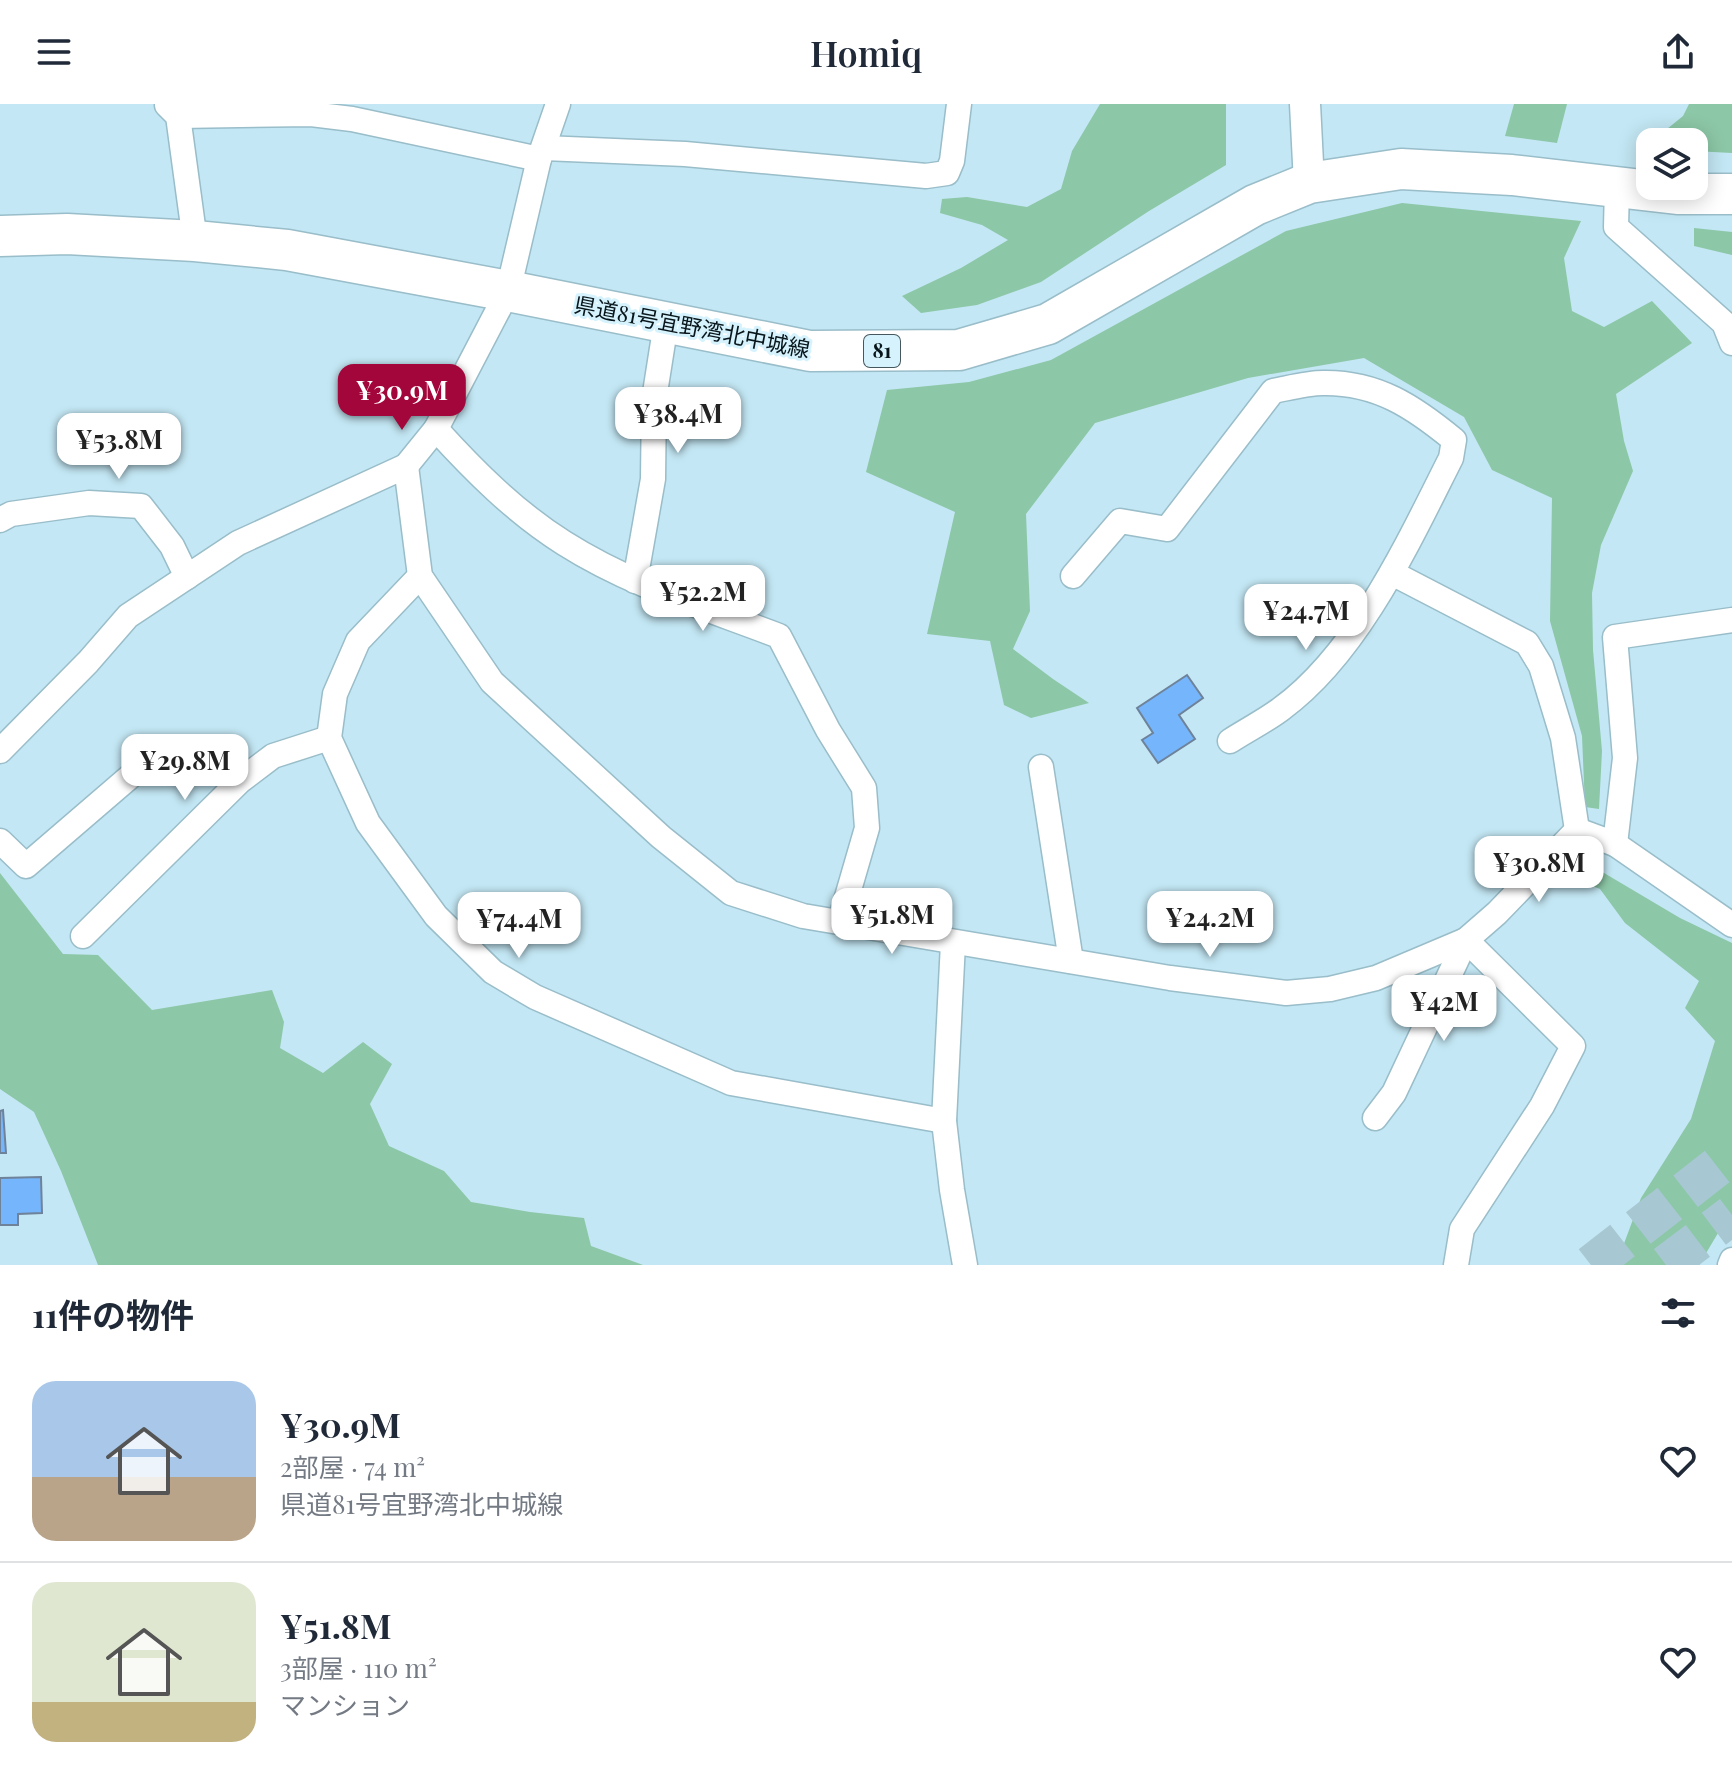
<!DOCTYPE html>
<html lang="ja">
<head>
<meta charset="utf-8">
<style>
  body { margin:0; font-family:"Playfair Display","Noto Sans JP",serif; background:#f6f6f7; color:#1f2937; height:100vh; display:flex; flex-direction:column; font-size:30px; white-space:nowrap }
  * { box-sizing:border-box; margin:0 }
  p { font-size:26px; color:#747a83 }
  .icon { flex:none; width:44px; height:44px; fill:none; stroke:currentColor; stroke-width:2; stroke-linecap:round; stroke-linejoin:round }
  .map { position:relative; height:1161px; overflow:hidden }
  .drawer { display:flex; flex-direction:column; background:#fff; flex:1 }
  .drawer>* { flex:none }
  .fabs { position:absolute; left:1636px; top:24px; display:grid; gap:16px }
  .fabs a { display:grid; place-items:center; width:72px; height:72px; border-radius:16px; background:#fff; box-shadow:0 4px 20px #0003; font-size:40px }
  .price { position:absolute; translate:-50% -68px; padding:0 18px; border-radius:16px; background:#fff; color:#222; font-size:26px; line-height:52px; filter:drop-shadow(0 2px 4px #0008) }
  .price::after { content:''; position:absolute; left:50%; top:48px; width:24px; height:18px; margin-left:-12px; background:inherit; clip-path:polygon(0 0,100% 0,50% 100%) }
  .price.current { background:#a3063a; color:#fff }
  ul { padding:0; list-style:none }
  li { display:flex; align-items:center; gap:24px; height:200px; padding:0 32px }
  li+li { border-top:2px solid #e0e1e3 }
  li span { display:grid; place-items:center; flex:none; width:224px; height:160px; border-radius:24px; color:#555 }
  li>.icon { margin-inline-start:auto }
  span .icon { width:96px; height:96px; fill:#fffc; stroke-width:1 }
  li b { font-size:34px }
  h2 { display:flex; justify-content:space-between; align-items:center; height:96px; padding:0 32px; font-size:34px }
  header { display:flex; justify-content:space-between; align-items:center; height:104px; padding:0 32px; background:#fff; font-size:36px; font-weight:600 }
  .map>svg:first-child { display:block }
  .green { fill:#8cc7a7 }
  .building { fill:#75b5fb; stroke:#6e8299; stroke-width:2 }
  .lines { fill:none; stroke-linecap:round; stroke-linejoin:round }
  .primary-tunnel { stroke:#a7c8d3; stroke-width:40; stroke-dasharray:40 20; stroke-linecap:butt }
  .minor-casing { stroke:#99bdc9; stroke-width:27 }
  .tertiary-casing { stroke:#99bdc9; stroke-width:33 }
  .primary-casing { stroke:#99bdc9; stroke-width:43 }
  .minor { stroke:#fff; stroke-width:24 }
  .tertiary { stroke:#fff; stroke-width:30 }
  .primary { stroke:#fff; stroke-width:40 }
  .labels { text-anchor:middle; stroke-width:6; stroke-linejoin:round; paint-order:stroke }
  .shield { fill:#d6f3fd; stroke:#46585e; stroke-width:2 }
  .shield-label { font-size:20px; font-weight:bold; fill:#08151a }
  .street-label { font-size:22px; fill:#08151a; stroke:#d6f3fd }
</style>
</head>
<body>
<header><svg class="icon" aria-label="menu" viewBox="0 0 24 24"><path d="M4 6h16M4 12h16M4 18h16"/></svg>Homiq<svg class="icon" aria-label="share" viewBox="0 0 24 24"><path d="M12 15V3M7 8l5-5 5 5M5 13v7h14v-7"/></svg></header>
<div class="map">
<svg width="1732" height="1161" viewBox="0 0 1732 1161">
  <rect width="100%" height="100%" fill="#c3e7f4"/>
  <g class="green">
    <polygon points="1100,0 1226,0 1226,61 1149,107 1041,178 977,201 921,209 902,192 961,164 1008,136 982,121 940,109 942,95 967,93 1027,103 1061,85 1072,47"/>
    <polygon points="1514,0 1567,0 1557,39 1505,32"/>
    <polygon points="1689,0 1732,0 1732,49 1694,47 1694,38 1651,38 1683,12"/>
    <polygon points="1402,99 1581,117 1564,154 1572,207 1604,223 1652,197 1692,239 1616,290 1624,337 1633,367 1601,441 1592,489 1593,546 1602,647 1599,705 1585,703 1582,632 1550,517 1552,394 1492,366 1464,313 1364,254 1248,274 1095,319 1026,410 1030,507 1013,545 1053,575 1089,599 1031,614 1004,601 990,537 927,530 955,408 866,368 887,286 969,278 1051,256 1286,127"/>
    <polygon points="1694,124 1732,128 1732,151 1694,142"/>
    <polygon points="1572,750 1680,814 1732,839 1732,1116 1721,1124 1699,1161 1616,1161 1641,1094 1691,1015 1715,937 1685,904 1699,877 1625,819 1600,785 1568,772 1537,785 1543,773"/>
    <polygon points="0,769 63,850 98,851 152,906 272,886 284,918 280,944 323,969 363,938 392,960 370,1000 389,1042 444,1067 471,1098 530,1108 584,1114 591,1142 643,1161 98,1161 61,1067 34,1008 0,985"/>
  </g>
  <g class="building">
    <polygon points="1187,571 1203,594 1179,611 1195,635 1158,659 1142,636 1153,629 1137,604"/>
    <polygon points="3,1006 6,1049 0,1049 0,1007"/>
    <polygon points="41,1073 42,1109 18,1110 18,1121 0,1121 0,1074"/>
  </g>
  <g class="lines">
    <g class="primary-tunnel">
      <polyline points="1591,1161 1732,1051"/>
      <polyline points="1666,1161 1732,1111"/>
    </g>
    <g class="minor-casing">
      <g id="minor">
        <polyline points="181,0 178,12 311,10 352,15 539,55"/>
        <polyline points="167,1 178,12 195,137"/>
        <polyline points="544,44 685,50 926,72 947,69 952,57 959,0"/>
        <polyline points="1617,83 1616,123 1724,219 1732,239"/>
        <path d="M436,325C474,367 515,408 564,439C630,481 706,504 779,532L828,626L864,684L867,724L840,817"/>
        <polyline points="406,362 420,472 492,578 661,733 731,789 803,812 1170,874 1286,889 1330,885 1376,874 1466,836 1497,809 1577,726"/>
        <polyline points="0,416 11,410 89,399 141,402 172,442 187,473"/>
        <polyline points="1392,469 1527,539 1541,562 1563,634 1577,726"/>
        <polyline points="420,472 358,537 335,590 329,634 368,719 436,812 493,868 535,893 731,979 944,1017"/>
        <path d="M1073,472L1120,417L1167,425L1273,287C1289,284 1307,279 1323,279C1377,278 1414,303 1454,336L1451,354C1409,437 1358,549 1281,605C1265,617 1247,626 1230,637"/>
        <polyline points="635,477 653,375 654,295 666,219"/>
        <polyline points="0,647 88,558 128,512 238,439 406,362 436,325 508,187 539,55 558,0"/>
        <polyline points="1041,663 1071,857"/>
        <polyline points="1577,726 1615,740 1732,821"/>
        <polyline points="0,737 26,762 147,658"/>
        <polyline points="1615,740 1625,654 1615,533 1732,516"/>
        <polyline points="83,832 240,677 273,652 329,634"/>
        <polyline points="953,839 944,1017 952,1086 965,1161"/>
        <polyline points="1375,1014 1394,989 1466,836"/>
        <polyline points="1456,1161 1462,1125 1542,1002 1573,942 1466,836"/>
        <polyline points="1730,1161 1732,1156"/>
      </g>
    </g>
    <g class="tertiary-casing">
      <polyline id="tertiary" points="1305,0 1309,79"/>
    </g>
    <g class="primary-casing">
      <polyline id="primary" points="0,132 67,130 195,137 287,146 508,187 810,247 959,246 1048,220 1255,101 1309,79 1401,65 1512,71 1677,90 1732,90"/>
    </g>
    <use href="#minor" class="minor"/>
    <use href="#tertiary" class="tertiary"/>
    <use href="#primary" class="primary"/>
  </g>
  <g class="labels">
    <rect class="shield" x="864" y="231" width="36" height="32" rx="6"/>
    <g class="shield-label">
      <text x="882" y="254">81</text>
    </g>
    <g class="street-label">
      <text transform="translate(692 223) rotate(11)" y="8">県道81号宜野湾北中城線</text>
    </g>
  </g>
</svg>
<div class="fabs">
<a><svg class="icon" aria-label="layers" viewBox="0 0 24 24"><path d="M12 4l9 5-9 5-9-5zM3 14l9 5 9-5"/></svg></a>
</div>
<b class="price current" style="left:402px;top:328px">¥30.9M</b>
<b class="price" style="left:678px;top:351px">¥38.4M</b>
<b class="price" style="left:119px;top:377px">¥53.8M</b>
<b class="price" style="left:703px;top:529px">¥52.2M</b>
<b class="price" style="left:1306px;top:548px">¥24.7M</b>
<b class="price" style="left:185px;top:698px">¥29.8M</b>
<b class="price" style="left:1539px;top:800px">¥30.8M</b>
<b class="price" style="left:892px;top:852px">¥51.8M</b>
<b class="price" style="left:1210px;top:855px">¥24.2M</b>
<b class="price" style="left:519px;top:856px">¥74.4M</b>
<b class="price" style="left:1444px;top:939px">¥42M</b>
</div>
<section class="drawer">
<h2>11件の物件<svg class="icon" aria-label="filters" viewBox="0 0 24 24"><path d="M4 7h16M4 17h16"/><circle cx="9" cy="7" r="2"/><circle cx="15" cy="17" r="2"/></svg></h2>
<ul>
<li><span style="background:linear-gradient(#a9c7e8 60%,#b9a48a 0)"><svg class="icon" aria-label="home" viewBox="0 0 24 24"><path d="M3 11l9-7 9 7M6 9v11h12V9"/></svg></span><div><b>¥30.9M</b><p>2部屋 · 74 m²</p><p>県道81号宜野湾北中城線</p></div><svg class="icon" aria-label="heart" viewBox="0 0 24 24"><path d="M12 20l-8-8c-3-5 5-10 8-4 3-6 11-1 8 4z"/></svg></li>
<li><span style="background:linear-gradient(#dfe7d0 75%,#c2b280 0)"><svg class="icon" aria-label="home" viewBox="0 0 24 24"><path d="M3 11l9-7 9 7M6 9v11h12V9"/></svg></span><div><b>¥51.8M</b><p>3部屋 · 110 m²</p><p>マンション</p></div><svg class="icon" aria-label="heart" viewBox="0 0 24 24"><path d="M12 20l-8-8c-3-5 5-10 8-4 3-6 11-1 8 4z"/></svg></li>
</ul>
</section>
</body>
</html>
